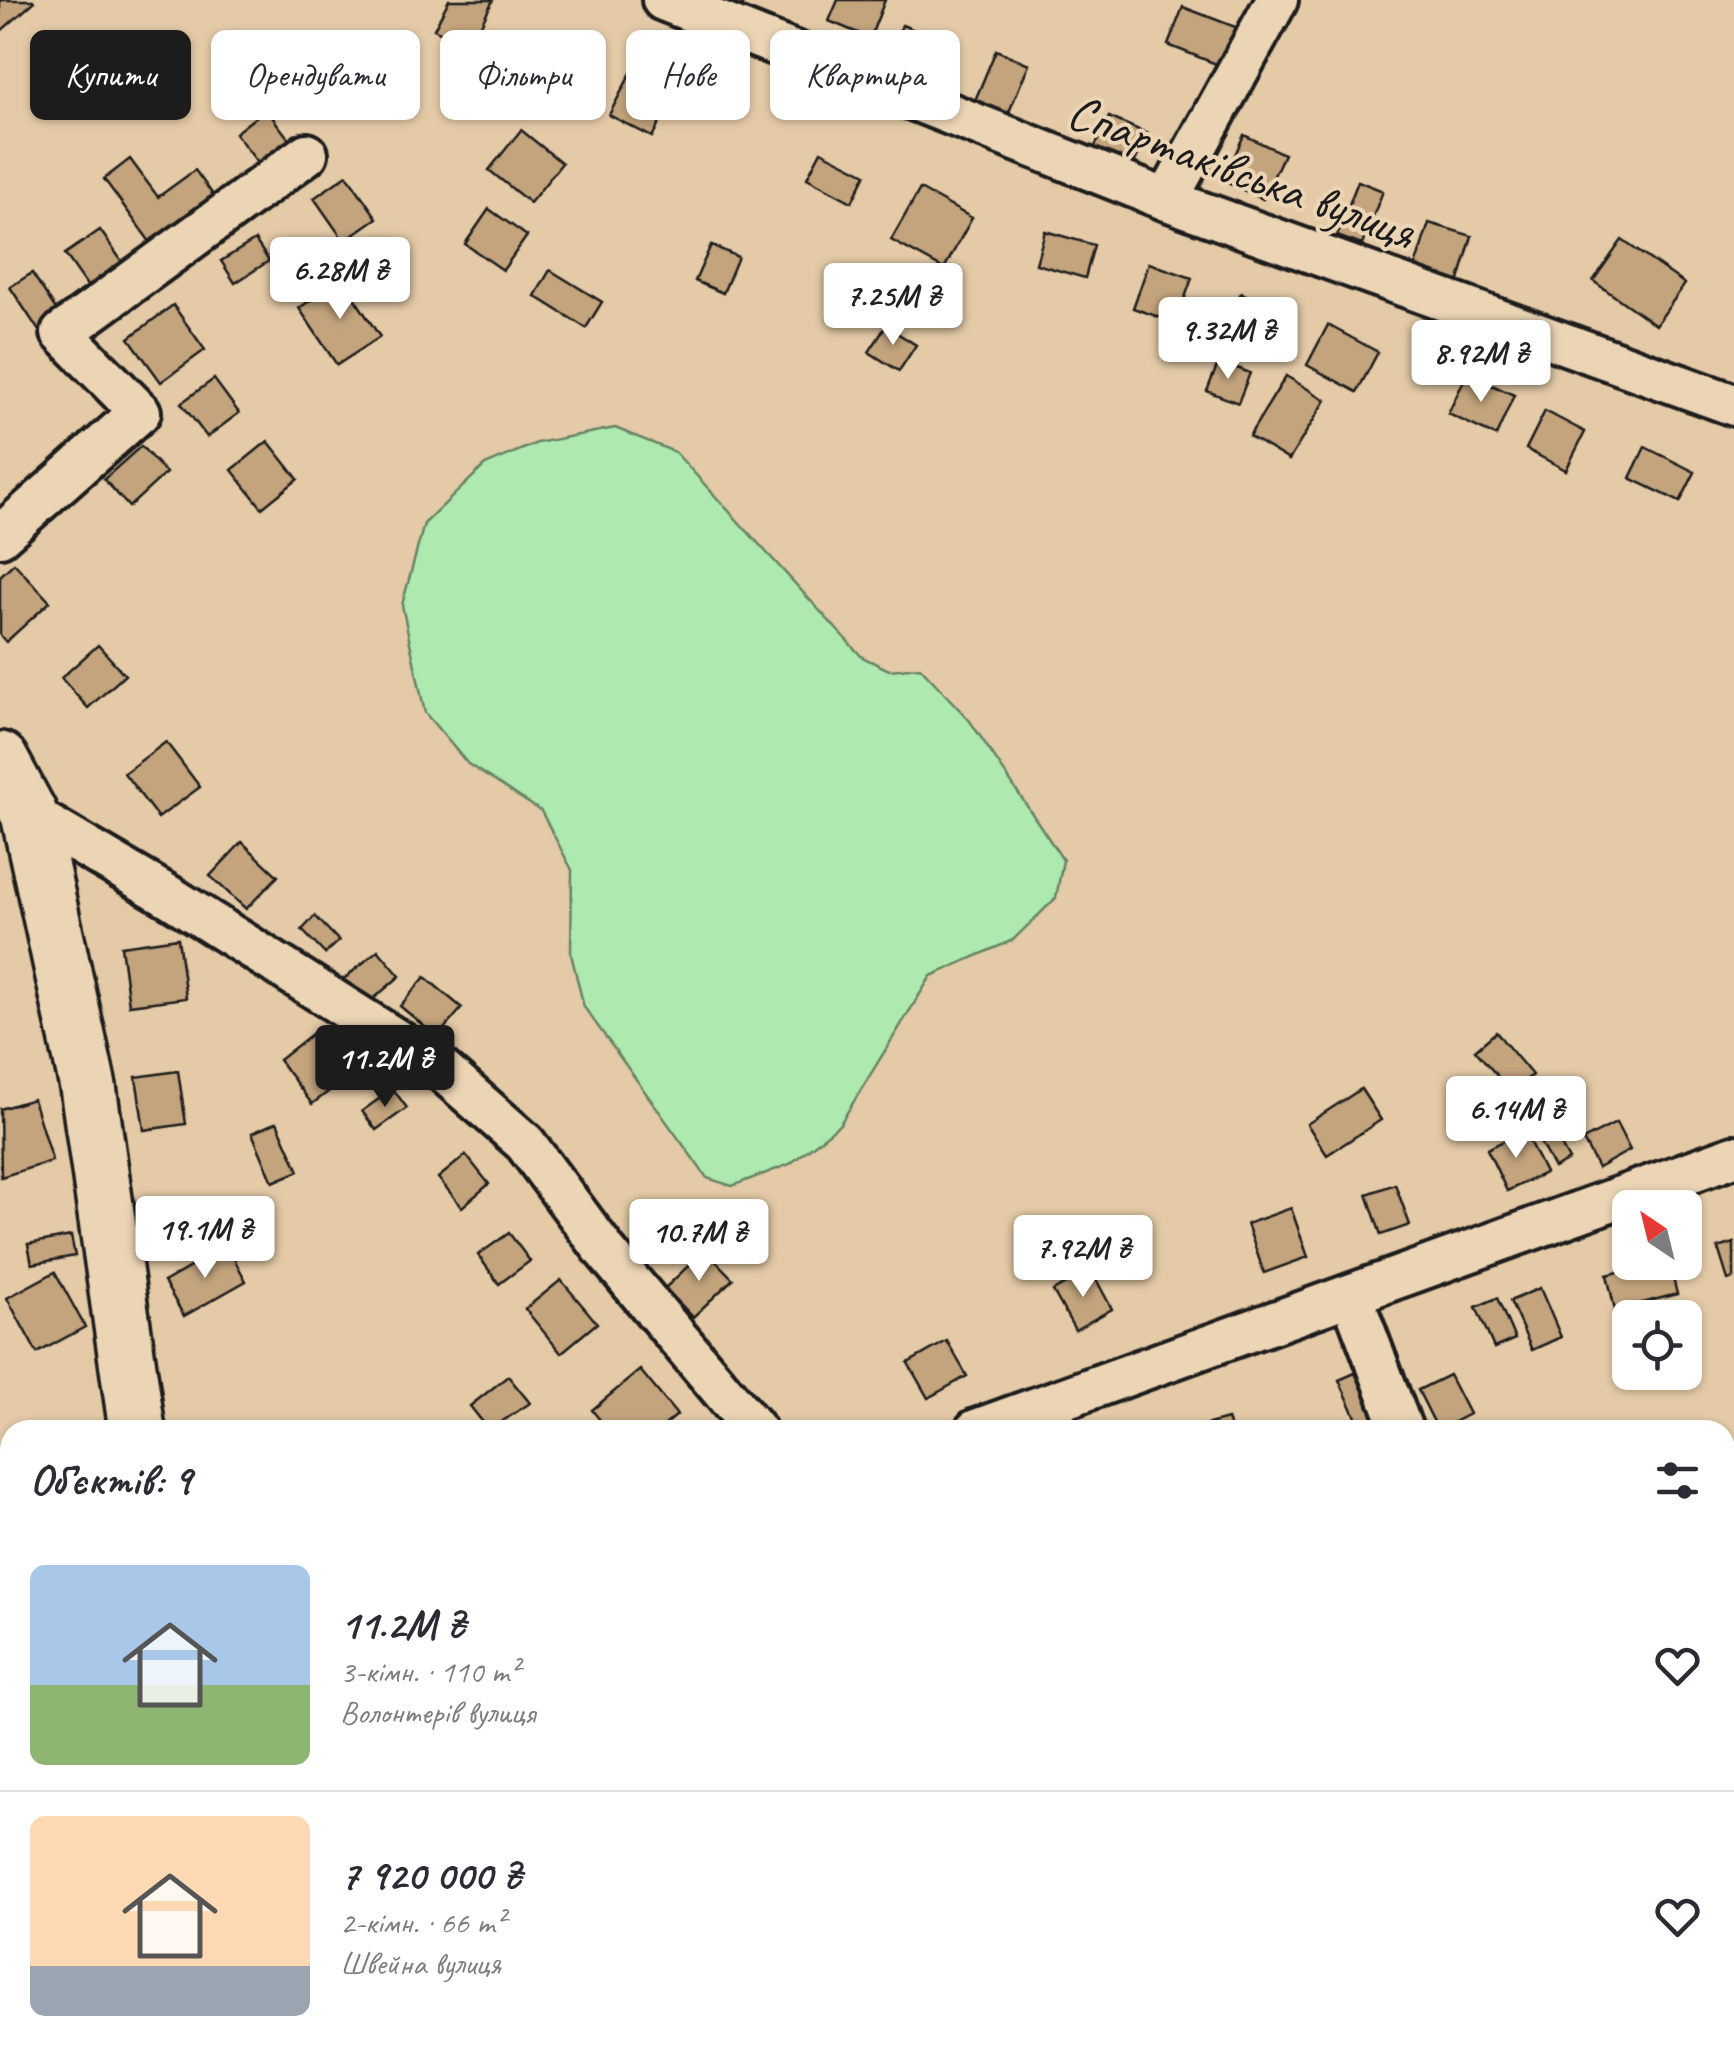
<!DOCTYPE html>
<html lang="uk">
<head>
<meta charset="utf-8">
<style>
  body { margin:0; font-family:Caveat,sans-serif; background:#f2f2f3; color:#2b2b33; height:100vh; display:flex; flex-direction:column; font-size:38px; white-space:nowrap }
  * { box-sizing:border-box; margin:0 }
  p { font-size:32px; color:#7c7c81 }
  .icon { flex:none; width:55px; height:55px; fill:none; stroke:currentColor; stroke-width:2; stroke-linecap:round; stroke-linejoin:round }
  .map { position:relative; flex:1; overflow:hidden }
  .drawer { position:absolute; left:0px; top:1420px; width:1735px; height:642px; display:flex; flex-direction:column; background:#fff; border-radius:30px 30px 0 0; box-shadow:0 2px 8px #0004 }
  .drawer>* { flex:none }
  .banner { position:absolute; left:30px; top:30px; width:1000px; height:90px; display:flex; gap:20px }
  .needle { width:65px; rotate:325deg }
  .controls { position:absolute; left:1612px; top:1190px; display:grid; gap:20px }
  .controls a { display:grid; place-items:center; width:90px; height:90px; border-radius:15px; background:#fff; box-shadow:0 2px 8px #0004; font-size:50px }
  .price { position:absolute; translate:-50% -85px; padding:0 22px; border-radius:10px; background:#fff; color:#222; font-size:32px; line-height:65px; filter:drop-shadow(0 2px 5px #0008) }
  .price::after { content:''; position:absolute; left:50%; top:60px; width:30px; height:22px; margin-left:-15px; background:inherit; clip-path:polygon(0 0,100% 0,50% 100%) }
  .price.on { background:#1c1c1c; color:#fff }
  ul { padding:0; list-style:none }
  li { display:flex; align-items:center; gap:30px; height:250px; padding:0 30px }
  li+li { border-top:2px solid #e1e1e2 }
  li span { display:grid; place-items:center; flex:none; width:280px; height:200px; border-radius:15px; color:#555 }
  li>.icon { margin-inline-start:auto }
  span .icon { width:120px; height:120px; fill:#fffc; stroke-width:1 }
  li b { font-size:42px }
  h2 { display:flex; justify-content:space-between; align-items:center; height:120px; padding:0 30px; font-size:42px }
  .chip { padding:0 35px; border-radius:15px; background:#fff; box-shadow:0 2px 8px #0004; font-size:35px; line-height:90px }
  .chip.on { background:#1c1c1c; color:#fff }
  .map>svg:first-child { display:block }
  .green { fill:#aeeaaf; stroke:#658366; stroke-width:2.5 }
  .building { fill:#c3a47d; stroke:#1c1c1c; stroke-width:2.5 }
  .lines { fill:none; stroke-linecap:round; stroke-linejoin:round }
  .street-casing { stroke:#1c1c1c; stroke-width:48 }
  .secondary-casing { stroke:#1c1c1c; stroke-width:62 }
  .path { stroke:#1c1c1c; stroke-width:6; stroke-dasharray:10 8; stroke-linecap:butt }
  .street { stroke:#ecd5b5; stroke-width:40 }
  .secondary { stroke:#ecd5b5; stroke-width:55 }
  .labels { text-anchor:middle; stroke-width:8; stroke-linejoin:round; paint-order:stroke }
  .street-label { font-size:50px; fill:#1c1c1c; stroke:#ecd5b5 }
</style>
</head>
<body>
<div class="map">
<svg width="1734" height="2062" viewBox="0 0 1734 2062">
  <rect width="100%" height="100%" fill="#e4caa7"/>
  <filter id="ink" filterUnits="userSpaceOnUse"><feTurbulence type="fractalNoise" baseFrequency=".01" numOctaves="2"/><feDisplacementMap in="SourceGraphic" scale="20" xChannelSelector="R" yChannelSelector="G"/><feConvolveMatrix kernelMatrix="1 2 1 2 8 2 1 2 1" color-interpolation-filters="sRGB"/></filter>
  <g filter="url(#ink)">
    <polygon class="green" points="615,428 675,452 862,657 889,670 920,667 970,721 1063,860 1056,898 1013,940 931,976 840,1124 790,1164 732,1186 707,1178 584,1007 571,954 572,870 541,811 468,764 425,713 402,605 424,524 485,465 537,443"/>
    <g class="building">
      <polygon points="0,0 33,0 34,2 0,32"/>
      <polygon points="449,0 493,0 470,47 434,29"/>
      <polygon points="703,0 745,0 739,15"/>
      <polygon points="838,0 885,0 870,38 829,21"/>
      <polygon points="1183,7 1238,28 1224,67 1168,45"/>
      <polygon points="902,25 947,43 927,88 883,71"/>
      <polygon points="996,50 1029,64 1004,124 971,110"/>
      <polygon points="631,73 674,96 652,137 609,115"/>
      <polygon points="266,109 295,147 264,171 235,133"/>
      <polygon points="1109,117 1148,134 1131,170 1092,153"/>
      <polygon points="521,130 562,163 530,203 489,170"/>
      <polygon points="1244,135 1284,154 1263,199 1223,181"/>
      <polygon points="821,151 866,174 852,202 807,178"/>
      <polygon points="130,159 158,197 195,170 216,199 153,246 104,179"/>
      <polygon points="347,175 377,218 344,241 314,198"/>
      <polygon points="1358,181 1383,191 1362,245 1337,236"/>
      <polygon points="920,189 972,218 944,269 891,240"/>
      <polygon points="489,209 527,236 503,270 465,244"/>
      <polygon points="1429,223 1472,236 1457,287 1413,273"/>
      <polygon points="100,230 123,263 88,287 65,254"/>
      <polygon points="1045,231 1094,245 1085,278 1036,264"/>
      <polygon points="255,240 269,261 235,283 221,261"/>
      <polygon points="1622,240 1685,284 1656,325 1593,281"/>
      <polygon points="711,245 738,257 723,293 695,281"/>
      <polygon points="1149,263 1192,278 1176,323 1133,308"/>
      <polygon points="550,270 602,302 586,328 535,296"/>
      <polygon points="32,273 63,320 41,334 10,287"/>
      <polygon points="342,279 380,337 337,365 299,308"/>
      <polygon points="1241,293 1282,312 1263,351 1222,332"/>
      <polygon points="173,305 205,350 161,382 129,338"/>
      <polygon points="1328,325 1378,352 1357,392 1307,365"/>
      <polygon points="886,326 916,345 899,371 869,352"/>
      <polygon points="1219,361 1250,373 1238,403 1207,391"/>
      <polygon points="1467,374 1514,395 1496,436 1448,414"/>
      <polygon points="1286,376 1326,400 1289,460 1249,436"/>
      <polygon points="214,379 239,413 207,437 181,403"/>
      <polygon points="1545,411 1585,432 1566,470 1526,449"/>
      <polygon points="268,441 298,479 262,508 232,470"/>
      <polygon points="141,446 166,473 129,507 104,479"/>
      <polygon points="1645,447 1695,472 1680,502 1630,478"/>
      <polygon points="14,563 50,602 6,642 0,635 0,576"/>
      <polygon points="98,645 125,675 88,708 61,678"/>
      <polygon points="166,742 200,787 158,818 124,773"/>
      <polygon points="242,842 278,876 246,909 210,876"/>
      <polygon points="315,916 339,941 325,954 302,930"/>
      <polygon points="178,938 186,998 129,1005 121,946"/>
      <polygon points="378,950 400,976 365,1006 343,980"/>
      <polygon points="425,977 462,1008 437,1037 400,1006"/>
      <polygon points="322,1026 356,1071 312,1104 279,1060"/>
      <polygon points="1496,1032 1532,1075 1511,1092 1475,1050"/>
      <polygon points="178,1071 186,1124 144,1130 136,1077"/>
      <polygon points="393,1089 407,1108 376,1130 362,1111"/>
      <polygon points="1361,1089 1381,1120 1327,1155 1307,1124"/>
      <polygon points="33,1099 52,1161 1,1177 0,1109"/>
      <polygon points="277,1122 299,1171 273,1182 252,1133"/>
      <polygon points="1616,1123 1630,1150 1598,1168 1583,1140"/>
      <polygon points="1551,1127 1569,1160 1554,1168 1536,1135"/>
      <polygon points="1524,1131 1545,1173 1507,1191 1487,1149"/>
      <polygon points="466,1155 489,1184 462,1207 438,1178"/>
      <polygon points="1395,1184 1410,1225 1381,1235 1367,1194"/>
      <polygon points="1291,1208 1308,1257 1264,1273 1247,1224"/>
      <polygon points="509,1233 530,1261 499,1284 478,1255"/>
      <polygon points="71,1236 75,1256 32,1264 28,1244"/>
      <polygon points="1734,1243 1734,1278 1728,1280 1718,1248"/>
      <polygon points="227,1246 246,1281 184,1316 164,1282"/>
      <polygon points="705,1250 733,1279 693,1317 665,1288"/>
      <polygon points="1658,1262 1669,1262 1677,1294 1615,1310 1607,1275"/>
      <polygon points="1091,1270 1112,1309 1075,1330 1053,1291"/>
      <polygon points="55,1272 85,1327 37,1353 7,1298"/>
      <polygon points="561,1280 597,1323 561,1353 525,1309"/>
      <polygon points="1540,1288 1561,1337 1532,1350 1510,1301"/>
      <polygon points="1497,1298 1515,1339 1494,1348 1476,1307"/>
      <polygon points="947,1341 967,1376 928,1398 908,1363"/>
      <polygon points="640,1370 677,1415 659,1430 608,1430 592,1410"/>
      <polygon points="1355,1373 1382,1430 1362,1430 1339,1380"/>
      <polygon points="1449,1375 1469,1414 1438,1430 1418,1390"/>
      <polygon points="508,1376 530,1403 489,1430 470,1406"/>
      <polygon points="1227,1419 1231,1430 1187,1430"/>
      <polygon points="10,1608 10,1656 0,1659 0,1611"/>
      <polygon points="1167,2052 1191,2052 1177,2062"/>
      <polygon points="1326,2052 1381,2052 1371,2062 1336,2062"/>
      <polygon points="1031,2054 1033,2062 991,2062 990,2059"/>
    </g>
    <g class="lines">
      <g class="street-casing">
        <g id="street">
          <polyline points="663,0 1167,200 1734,405"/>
          <polyline points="1167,200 1277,0"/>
          <polyline points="0,536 140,412 62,333 307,154"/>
          <polyline points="29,814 172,898 436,1065 525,1143 605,1251 755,1430"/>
          <polyline points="1351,1295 1402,1430"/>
          <polyline points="976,1430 1734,1156"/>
          <polyline points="1725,1804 1734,1801"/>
          <polyline points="1273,2052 1282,2062"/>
        </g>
      </g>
      <g class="secondary-casing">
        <g id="secondary">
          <polyline points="0,760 29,814 88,1087 137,1430"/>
          <polyline points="367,2052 371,2062"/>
        </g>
      </g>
      <polyline class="path" points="188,2062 203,2052"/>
      <use href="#street" class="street"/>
      <use href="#secondary" class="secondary"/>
    </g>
  </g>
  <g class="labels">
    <g class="street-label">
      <text transform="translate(1242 170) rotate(20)" y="18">Спартаківська вулиця</text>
    </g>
  </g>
</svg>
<div class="controls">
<a><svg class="needle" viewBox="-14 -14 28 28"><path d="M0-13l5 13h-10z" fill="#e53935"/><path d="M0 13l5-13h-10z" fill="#7c7c81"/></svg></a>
<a><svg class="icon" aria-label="locate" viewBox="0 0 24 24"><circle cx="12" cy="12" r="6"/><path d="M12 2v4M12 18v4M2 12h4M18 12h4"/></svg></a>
</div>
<b class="price" style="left:340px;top:322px">6.28M ₴</b>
<b class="price" style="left:893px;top:348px">7.25M ₴</b>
<b class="price" style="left:1228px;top:382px">9.32M ₴</b>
<b class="price" style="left:1481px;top:405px">8.92M ₴</b>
<b class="price on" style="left:385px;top:1110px">11.2M ₴</b>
<b class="price" style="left:1516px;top:1161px">6.14M ₴</b>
<b class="price" style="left:205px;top:1281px">19.1M ₴</b>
<b class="price" style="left:699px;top:1284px">10.7M ₴</b>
<b class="price" style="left:1083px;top:1300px">7.92M ₴</b>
<div class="banner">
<a class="chip on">Купити</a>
<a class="chip">Орендувати</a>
<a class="chip">Фільтри</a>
<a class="chip">Нове</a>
<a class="chip">Квартира</a>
</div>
<section class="drawer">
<h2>Об’єктів: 9<svg class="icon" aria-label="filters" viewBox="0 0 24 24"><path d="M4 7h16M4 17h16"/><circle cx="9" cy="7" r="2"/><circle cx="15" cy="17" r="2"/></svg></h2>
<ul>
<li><span style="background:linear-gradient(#a9c7e8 60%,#8fb573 0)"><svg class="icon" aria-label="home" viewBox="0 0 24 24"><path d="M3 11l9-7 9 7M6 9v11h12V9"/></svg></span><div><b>11.2M ₴</b><p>3-кімн. · 110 m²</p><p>Волонтерів вулиця</p></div><svg class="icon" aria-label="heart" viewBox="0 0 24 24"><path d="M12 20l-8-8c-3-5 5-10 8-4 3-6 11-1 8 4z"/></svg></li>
<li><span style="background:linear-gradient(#ffd9b3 75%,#9aa5b1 0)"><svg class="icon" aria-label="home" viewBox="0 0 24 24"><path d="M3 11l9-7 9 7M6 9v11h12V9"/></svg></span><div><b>7 920 000 ₴</b><p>2-кімн. · 66 m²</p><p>Швейна вулиця</p></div><svg class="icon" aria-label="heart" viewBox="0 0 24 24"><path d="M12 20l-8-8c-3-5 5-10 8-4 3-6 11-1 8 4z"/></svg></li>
</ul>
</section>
</div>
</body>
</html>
